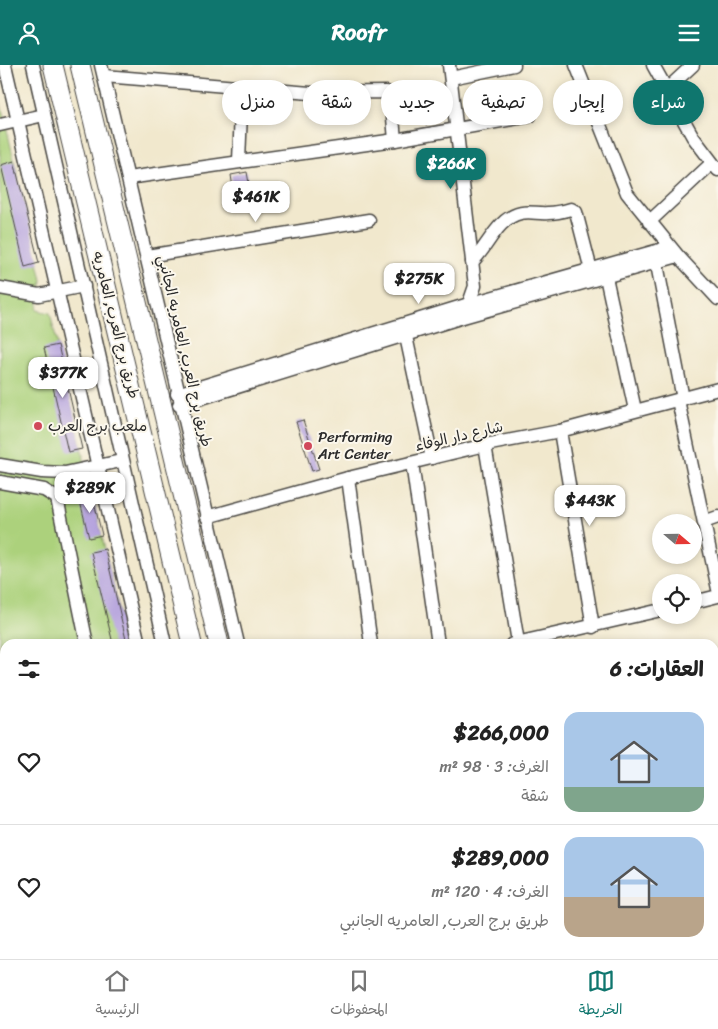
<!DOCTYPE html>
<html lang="ar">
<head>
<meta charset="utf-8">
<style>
  body { margin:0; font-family:Sriracha,"Playpen Sans Arabic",sans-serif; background:#f6f6f6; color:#222; direction:rtl; height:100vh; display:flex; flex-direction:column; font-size:19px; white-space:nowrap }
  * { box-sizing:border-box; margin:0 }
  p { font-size:16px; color:#767676 }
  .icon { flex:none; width:28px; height:28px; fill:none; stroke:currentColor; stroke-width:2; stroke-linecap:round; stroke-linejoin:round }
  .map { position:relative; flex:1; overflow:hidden; direction:ltr }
  .details { position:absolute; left:0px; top:574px; width:719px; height:321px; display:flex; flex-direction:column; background:#fff; border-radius:15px 15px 0 0; box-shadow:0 2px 8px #0003; direction:rtl }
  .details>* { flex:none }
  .banner { position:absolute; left:15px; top:15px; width:689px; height:45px; direction:rtl; display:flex; gap:10px }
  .needle { width:32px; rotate:110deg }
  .tools { position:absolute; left:652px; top:449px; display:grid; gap:10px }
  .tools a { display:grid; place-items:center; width:50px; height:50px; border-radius:50%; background:#fff; box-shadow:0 2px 8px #0003; font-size:25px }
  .price { position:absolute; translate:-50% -42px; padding:0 11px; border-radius:10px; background:#fff; color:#222; font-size:16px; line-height:32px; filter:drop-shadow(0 1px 2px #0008) }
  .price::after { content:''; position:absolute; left:50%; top:30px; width:15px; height:11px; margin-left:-8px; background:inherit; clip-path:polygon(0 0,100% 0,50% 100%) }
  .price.on { background:#0f766e; color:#fff }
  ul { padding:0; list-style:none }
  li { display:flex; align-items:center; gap:15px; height:125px; padding:0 15px }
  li+li { border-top:1px solid #e0e0e0 }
  li span { display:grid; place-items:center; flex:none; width:140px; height:100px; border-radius:15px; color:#555 }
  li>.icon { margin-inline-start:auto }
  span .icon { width:60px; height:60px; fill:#fffc; stroke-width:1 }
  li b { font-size:21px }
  h2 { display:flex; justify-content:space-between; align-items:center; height:60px; padding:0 15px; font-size:21px }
  .tag { padding:0 18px; border-radius:22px; background:#fff; box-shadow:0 2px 8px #0003; font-size:18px; line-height:45px }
  .tag.on { background:#0f766e; color:#fff }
  header { display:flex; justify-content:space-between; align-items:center; height:65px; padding:0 15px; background:#0f766e; color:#fff; font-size:22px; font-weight:700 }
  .dock { display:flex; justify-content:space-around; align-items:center; height:70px; border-top:1px solid #e0e0e0; background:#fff; font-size:14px; color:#767676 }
  .dock a { display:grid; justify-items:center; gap:2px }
  .dock .on { color:#0f766e }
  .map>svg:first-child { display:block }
  .green { fill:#acd17b; stroke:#6c7e53 }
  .building { fill:#b3a0dd }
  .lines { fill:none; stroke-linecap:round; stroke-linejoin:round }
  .minor-casing { stroke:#494743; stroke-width:15 }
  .highway-casing { stroke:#494743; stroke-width:21 }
  .minor { stroke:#fff; stroke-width:12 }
  .highway { stroke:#fff; stroke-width:19 }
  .poi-dot { fill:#d1495b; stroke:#fbf7ec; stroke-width:2 }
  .labels { text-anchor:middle; stroke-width:4; stroke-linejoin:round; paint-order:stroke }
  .street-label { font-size:15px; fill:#2b2b2b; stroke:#fbf7ec }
  .poi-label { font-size:15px; fill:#2b2b2b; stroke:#fbf7ec; text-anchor:start }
</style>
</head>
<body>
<header><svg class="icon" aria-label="menu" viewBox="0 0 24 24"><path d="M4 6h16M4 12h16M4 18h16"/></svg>Roofr<svg class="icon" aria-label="person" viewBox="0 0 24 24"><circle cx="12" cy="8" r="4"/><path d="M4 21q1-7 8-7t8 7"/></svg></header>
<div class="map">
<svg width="718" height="894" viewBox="0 0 718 894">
  <rect width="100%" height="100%" fill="#fbf7ec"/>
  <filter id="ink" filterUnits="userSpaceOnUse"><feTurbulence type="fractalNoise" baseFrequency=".02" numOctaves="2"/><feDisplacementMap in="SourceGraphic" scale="10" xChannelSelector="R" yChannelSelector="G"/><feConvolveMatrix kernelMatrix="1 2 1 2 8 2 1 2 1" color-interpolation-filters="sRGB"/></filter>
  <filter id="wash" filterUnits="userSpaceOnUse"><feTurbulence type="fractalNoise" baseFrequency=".0096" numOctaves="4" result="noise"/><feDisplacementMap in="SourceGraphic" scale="20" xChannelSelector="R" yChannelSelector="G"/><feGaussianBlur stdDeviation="1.12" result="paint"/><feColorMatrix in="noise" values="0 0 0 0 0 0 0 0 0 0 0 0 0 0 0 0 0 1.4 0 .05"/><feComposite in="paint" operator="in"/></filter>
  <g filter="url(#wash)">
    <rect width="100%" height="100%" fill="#f1e8cd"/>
    <polygon class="green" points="0,35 42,215 37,245 50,248 127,579 5,579 5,726 0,727"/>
    <g id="blocks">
      <g class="building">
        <polygon points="14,96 39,198 25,202 1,100"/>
        <polygon points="247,107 252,135 235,137 231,110"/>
        <polygon points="58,280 82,384 68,387 44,283"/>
        <polygon points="303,355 319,404 312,406 296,357"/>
        <polygon points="91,425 102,470 89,473 78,428"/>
        <polygon points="105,484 118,540 127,579 113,579 102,532 91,487"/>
      </g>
    </g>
  </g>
  <g filter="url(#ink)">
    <use href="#blocks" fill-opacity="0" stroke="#494743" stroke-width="1"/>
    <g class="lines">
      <g class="minor-casing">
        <g id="minor">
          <polyline points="5,0 139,579"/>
          <polyline points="33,0 165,579"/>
          <path d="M101,0C148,193 191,386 238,579"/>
          <polyline points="449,0 475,221 467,244"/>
          <polyline points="576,0 627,128 678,191 718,234"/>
          <polyline points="653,0 693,72 718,105"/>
          <polyline points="104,11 310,28 387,27 391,30 395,75"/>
          <polyline points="451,13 514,0"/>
          <polyline points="667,24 693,0"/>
          <polyline points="0,60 44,50"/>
          <polyline points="239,96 242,22"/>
          <polyline points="128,113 395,75 530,51"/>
          <polyline points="649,157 712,98"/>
          <polyline points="655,189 683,334"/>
          <polyline points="147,191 369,155"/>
          <path d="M472,197C488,182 497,153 521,148C530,146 539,149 548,148C556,148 564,146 571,144L576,147L591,205"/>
          <polyline points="606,212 635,345"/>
          <polyline points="0,223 39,230 84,221"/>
          <polyline points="404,262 432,393"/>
          <polyline points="177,329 469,239 670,182"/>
          <polyline points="678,335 718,524"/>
          <polyline points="179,340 463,252 678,191"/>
          <polyline points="560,366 593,562"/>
          <polyline points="485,380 518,577"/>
          <polyline points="412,398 438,579"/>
          <polyline points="0,400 42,407 65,408 121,396"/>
          <polyline points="348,413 371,579"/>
          <polyline points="0,417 44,425 57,433 87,579"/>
          <polyline points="207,452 348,413 485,380 560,366 718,324"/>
          <polyline points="704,457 718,452"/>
          <polyline points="694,537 718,531"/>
          <polyline points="512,579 661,545"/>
          <polyline points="714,599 718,598"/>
          <polyline points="714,636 718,658"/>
          <polyline points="0,683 5,703"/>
          <polyline points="0,739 5,738"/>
          <polyline points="0,752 5,751"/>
          <polyline points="714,825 718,824"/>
          <polyline points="214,890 215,894"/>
          <polyline points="241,890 242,894"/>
          <polyline points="315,890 316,894"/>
          <polyline points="552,890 553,894"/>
          <polyline points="660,890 661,894"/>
          <polyline points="450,894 450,890"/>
        </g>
      </g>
      <g class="highway-casing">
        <g id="highway">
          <polyline points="53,0 192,579"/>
          <polyline points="80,0 219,579"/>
          <polyline points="263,890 264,894"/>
          <polyline points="290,890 290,894"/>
        </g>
      </g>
      <use href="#minor" class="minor"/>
      <use href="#highway" class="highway"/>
    </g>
  </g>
  <g class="poi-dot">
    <circle cx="38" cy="361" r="5"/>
    <circle cx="308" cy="381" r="5"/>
  </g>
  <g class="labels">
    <g class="street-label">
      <text transform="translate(116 260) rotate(76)" y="5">طريق برج العرب, العامريه</text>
      <text transform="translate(185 286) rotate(77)" y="5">طريق برج العرب, العامريه الجانبي</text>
      <text transform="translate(459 371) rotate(-13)" y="5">شارع دار الوفاء</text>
    </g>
    <g class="poi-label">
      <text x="48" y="366">ملعب برج العرب</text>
      <text x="318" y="377">Performing<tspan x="318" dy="17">Art Center</tspan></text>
    </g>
  </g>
</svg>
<div class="tools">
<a><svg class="needle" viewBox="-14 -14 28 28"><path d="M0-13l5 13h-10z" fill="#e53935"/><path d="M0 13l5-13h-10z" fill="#767676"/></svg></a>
<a><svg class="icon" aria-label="locate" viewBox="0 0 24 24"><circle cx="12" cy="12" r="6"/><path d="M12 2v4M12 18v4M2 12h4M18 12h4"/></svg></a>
</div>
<b class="price on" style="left:451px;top:125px">$266K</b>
<b class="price" style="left:256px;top:158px">$461K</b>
<b class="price" style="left:419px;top:240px">$275K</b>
<b class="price" style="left:63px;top:334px">$377K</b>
<b class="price" style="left:90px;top:449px">$289K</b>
<b class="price" style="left:590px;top:462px">$443K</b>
<div class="banner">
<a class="tag on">شراء</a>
<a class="tag">إيجار</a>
<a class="tag">تصفية</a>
<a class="tag">جديد</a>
<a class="tag">شقة</a>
<a class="tag">منزل</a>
</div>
<section class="details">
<h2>العقارات: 6<svg class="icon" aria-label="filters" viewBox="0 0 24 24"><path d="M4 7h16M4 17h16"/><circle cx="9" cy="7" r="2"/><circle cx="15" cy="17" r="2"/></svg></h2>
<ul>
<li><span style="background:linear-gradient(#a9c7e8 75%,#7fa58c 0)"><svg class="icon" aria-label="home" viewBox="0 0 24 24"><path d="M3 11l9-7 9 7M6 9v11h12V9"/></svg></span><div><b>$266,000</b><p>الغرف: 3 · 98 m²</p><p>شقة</p></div><svg class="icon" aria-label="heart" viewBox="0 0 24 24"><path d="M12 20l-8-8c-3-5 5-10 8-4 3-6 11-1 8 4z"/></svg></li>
<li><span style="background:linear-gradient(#a9c7e8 60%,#b9a48a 0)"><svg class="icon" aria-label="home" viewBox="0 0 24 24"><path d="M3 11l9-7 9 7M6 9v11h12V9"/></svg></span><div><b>$289,000</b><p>الغرف: 4 · 120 m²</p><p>طريق برج العرب, العامريه الجانبي</p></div><svg class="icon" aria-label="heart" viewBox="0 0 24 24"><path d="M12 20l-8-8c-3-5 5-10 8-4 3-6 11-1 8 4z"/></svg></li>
</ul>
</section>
</div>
<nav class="dock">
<a class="on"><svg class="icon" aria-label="map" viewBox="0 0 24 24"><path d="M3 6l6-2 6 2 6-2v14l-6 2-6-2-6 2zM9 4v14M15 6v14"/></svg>الخريطة</a>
<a><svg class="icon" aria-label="saved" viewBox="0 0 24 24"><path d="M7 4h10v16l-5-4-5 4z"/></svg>المحفوظات</a>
<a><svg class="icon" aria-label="home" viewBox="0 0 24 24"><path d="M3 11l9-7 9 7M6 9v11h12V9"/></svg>الرئيسية</a>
</nav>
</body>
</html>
